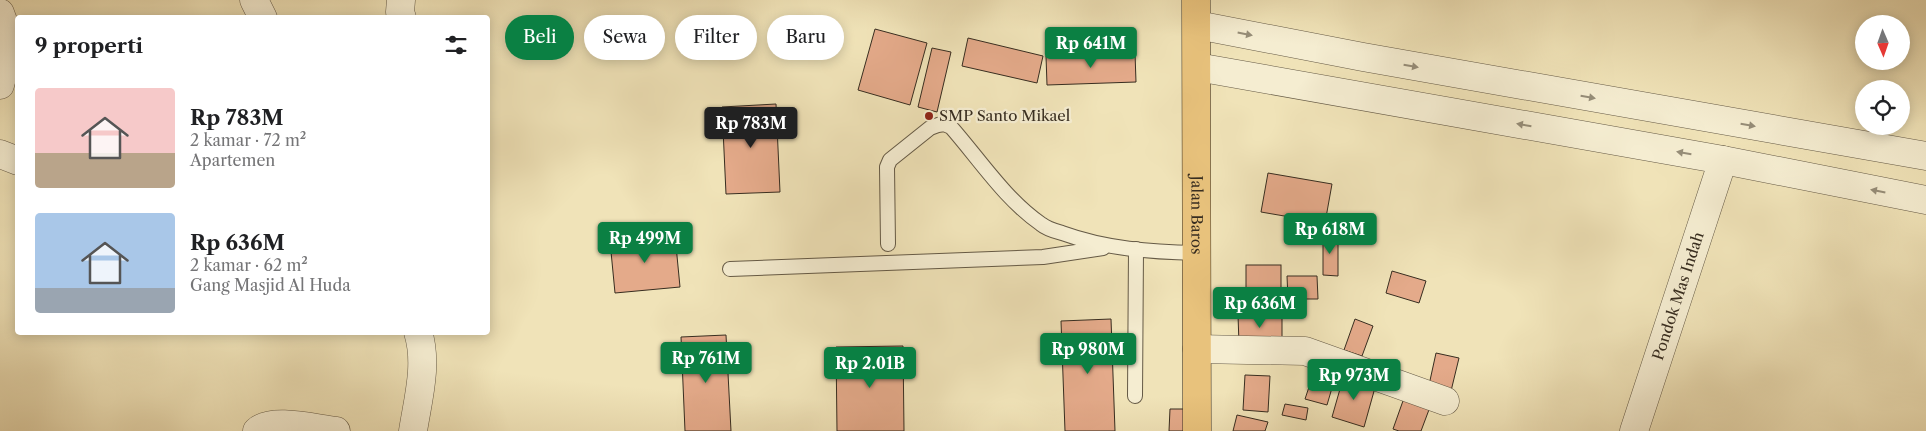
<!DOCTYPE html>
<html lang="id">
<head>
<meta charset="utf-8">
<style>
  body { margin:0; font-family:"Libre Caslon Text",serif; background:#f2f2f2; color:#202124; height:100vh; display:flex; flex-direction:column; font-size:19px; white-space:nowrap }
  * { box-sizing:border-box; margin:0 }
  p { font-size:16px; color:#757577 }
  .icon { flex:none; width:28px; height:28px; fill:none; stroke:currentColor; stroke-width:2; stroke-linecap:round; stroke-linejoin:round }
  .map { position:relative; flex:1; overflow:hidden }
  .panel { position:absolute; left:15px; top:15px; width:475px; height:320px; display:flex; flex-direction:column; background:#fff; border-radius:5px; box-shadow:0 2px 12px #0003 }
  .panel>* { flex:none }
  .hud { position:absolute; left:505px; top:15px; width:475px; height:45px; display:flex; gap:10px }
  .needle { width:32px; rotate:178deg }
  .tools { position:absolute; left:1855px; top:15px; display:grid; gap:10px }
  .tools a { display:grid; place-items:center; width:55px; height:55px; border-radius:50%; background:#fff; box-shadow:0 2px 12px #0003; font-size:25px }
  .price { position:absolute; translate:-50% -42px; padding:0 11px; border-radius:5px; background:#0b8043; color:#fff; font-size:16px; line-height:32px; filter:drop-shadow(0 1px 2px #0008) }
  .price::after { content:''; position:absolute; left:50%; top:30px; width:15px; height:11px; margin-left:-8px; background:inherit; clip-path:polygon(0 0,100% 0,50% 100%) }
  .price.active { background:#222; color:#fff }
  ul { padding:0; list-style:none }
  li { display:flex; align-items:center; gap:15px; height:125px; padding:0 20px }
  li span { display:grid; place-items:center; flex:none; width:140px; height:100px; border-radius:5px; color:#555 }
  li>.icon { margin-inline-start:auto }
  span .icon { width:60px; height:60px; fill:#fffc; stroke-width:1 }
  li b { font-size:21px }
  h2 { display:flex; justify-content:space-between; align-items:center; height:60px; padding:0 20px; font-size:21px }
  .tag { padding:0 18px; border-radius:22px; background:#fff; box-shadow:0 2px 12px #0003; font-size:18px; line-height:45px }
  .tag.active { background:#0b8043; color:#fff }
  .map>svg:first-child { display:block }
  .building { fill:#e4aa8a; stroke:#372d20 }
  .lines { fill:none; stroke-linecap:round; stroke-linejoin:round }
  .service-casing { stroke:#655a46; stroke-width:16 }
  .minor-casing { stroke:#655a46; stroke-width:29 }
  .primary-casing { stroke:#372d20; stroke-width:29 }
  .service { stroke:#f5edd1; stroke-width:14 }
  .minor { stroke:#f5edd1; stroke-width:28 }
  .primary { stroke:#e8c27c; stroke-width:28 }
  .oneway { fill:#968d78 }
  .poi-dot { fill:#8f2418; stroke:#f5edd1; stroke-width:2 }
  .labels { text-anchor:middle; stroke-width:4.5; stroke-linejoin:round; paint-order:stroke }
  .poi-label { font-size:15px; fill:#372d20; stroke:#f5edd1; text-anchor:start }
  .street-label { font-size:15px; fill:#372d20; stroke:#f5edd1 }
</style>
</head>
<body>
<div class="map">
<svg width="1926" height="431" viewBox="0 0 1926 431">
  <rect width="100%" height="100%" fill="#f0e3b8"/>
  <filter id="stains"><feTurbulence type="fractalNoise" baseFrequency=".004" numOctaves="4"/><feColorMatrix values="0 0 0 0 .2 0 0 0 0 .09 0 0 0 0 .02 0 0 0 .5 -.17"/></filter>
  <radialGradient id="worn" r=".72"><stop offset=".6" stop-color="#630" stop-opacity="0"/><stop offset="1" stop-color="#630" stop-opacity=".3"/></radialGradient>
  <g class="building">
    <polygon points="875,29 927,43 910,105 858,90"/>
    <polygon points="968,38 1043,56 1037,83 962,66"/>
    <polygon points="932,48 951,52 937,112 918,107"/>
    <polygon points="1135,53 1136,82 1047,85 1046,56"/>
    <polygon points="776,104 780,192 726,194 722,107"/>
    <polygon points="1268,173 1332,184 1325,223 1261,212"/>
    <polygon points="1323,233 1338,234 1338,276 1323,275"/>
    <polygon points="675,235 680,287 615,293 610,241"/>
    <rect x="1246" y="265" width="35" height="33"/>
    <polygon points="1392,271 1426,281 1419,303 1386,293"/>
    <polygon points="1287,276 1317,276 1318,299 1288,299"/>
    <polygon points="1282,314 1282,344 1239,344 1238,315"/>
    <polygon points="1111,319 1115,431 1065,431 1061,321"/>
    <polygon points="1355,319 1373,326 1362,356 1344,350"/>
    <polygon points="726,335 731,431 685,431 681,337"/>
    <polygon points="903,346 904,431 837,431 836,347"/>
    <polygon points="1436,353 1459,358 1451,391 1429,385"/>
    <polygon points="1245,375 1270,376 1268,412 1243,410"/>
    <polygon points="1313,375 1334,381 1327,405 1305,399"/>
    <polygon points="1344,375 1376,384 1364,427 1332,417"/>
    <polygon points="1404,398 1430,407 1421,431 1399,431 1393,429"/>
    <polygon points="1285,404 1308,408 1306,420 1282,415"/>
    <polygon points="1170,409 1185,409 1185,431 1169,431"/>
    <polygon points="1237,415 1268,422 1265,431 1233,431"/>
  </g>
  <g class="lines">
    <g class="service-casing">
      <g id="service">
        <path d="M888,244L887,167L890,160L930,128L938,125L944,124L951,127C980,160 1005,199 1041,224C1047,229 1055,231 1062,233C1106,249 1151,252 1197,253"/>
        <polyline points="730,269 1043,257 1103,248"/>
        <polyline points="1135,396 1136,249"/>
      </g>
    </g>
    <g class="minor-casing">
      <g id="minor">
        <polyline points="254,0 263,18"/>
        <polyline points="401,0 400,12 402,18"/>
        <path d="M0,13C11,39 8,58 0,85"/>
        <polyline points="1197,25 1363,57 1926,156"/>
        <polyline points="1197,67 1723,160 1926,200"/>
        <polyline points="0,154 18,161"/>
        <polyline points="1197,349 1305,351 1445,401"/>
        <path d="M257,431C272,417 316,429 336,431"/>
        <path d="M413,431C418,399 428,364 418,332"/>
        <path id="s1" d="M1634,431L1723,160"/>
      </g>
    </g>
    <g class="primary-casing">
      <g id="primary">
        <path id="s2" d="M1196,0L1197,431"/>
      </g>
    </g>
    <use href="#service" class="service"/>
    <use href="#minor" class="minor"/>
    <use href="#primary" class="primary"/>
  </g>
  <defs><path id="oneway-solid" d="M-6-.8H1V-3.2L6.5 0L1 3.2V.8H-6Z" transform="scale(1.25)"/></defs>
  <g class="oneway">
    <use href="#oneway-solid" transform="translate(1245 34) rotate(11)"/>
    <use href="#oneway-solid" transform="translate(1411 66) rotate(10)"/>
    <use href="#oneway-solid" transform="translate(1588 97) rotate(10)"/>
    <use href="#oneway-solid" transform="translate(1524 125) rotate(-170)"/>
    <use href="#oneway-solid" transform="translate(1748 125) rotate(10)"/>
    <use href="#oneway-solid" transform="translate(1684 153) rotate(-170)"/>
    <use href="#oneway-solid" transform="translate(1878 191) rotate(-169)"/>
  </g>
  <circle class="poi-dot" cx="929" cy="116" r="5"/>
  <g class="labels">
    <g class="poi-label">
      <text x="939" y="121">SMP Santo Mikael</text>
    </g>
    <g class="street-label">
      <text dy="5" stroke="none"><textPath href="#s2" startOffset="215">Jalan Baros</textPath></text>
      <text dy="5" stroke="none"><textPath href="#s1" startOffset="142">Pondok Mas Indah</textPath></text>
    </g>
  </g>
  <rect width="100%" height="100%" filter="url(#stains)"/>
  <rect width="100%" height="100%" fill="url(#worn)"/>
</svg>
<div class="tools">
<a><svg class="needle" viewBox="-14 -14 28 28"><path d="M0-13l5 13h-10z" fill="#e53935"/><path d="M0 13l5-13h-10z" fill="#757577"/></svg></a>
<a><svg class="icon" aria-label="locate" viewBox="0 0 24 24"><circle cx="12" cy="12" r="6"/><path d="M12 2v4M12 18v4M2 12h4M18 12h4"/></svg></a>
</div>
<b class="price" style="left:1091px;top:69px">Rp 641M</b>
<b class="price active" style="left:751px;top:149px">Rp 783M</b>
<b class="price" style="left:1330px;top:255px">Rp 618M</b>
<b class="price" style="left:645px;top:264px">Rp 499M</b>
<b class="price" style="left:1260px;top:329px">Rp 636M</b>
<b class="price" style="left:1088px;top:375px">Rp 980M</b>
<b class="price" style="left:706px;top:384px">Rp 761M</b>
<b class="price" style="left:870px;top:389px">Rp 2.01B</b>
<b class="price" style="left:1354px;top:401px">Rp 973M</b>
<div class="hud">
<a class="tag active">Beli</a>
<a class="tag">Sewa</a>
<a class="tag">Filter</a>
<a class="tag">Baru</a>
</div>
<section class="panel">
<h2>9 properti<svg class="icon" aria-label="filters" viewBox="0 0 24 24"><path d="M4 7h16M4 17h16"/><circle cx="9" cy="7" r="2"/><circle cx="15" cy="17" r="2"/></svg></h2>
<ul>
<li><span style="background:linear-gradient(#f6c9c9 65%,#b9a48a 0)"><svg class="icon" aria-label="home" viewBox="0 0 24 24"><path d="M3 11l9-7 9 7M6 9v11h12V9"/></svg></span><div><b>Rp 783M</b><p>2 kamar · 72 m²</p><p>Apartemen</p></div></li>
<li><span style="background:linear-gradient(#a9c7e8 75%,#9aa5b1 0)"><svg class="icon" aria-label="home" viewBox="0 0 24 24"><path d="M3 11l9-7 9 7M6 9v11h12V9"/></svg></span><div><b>Rp 636M</b><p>2 kamar · 62 m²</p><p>Gang Masjid Al Huda</p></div></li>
</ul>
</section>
</div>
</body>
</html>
